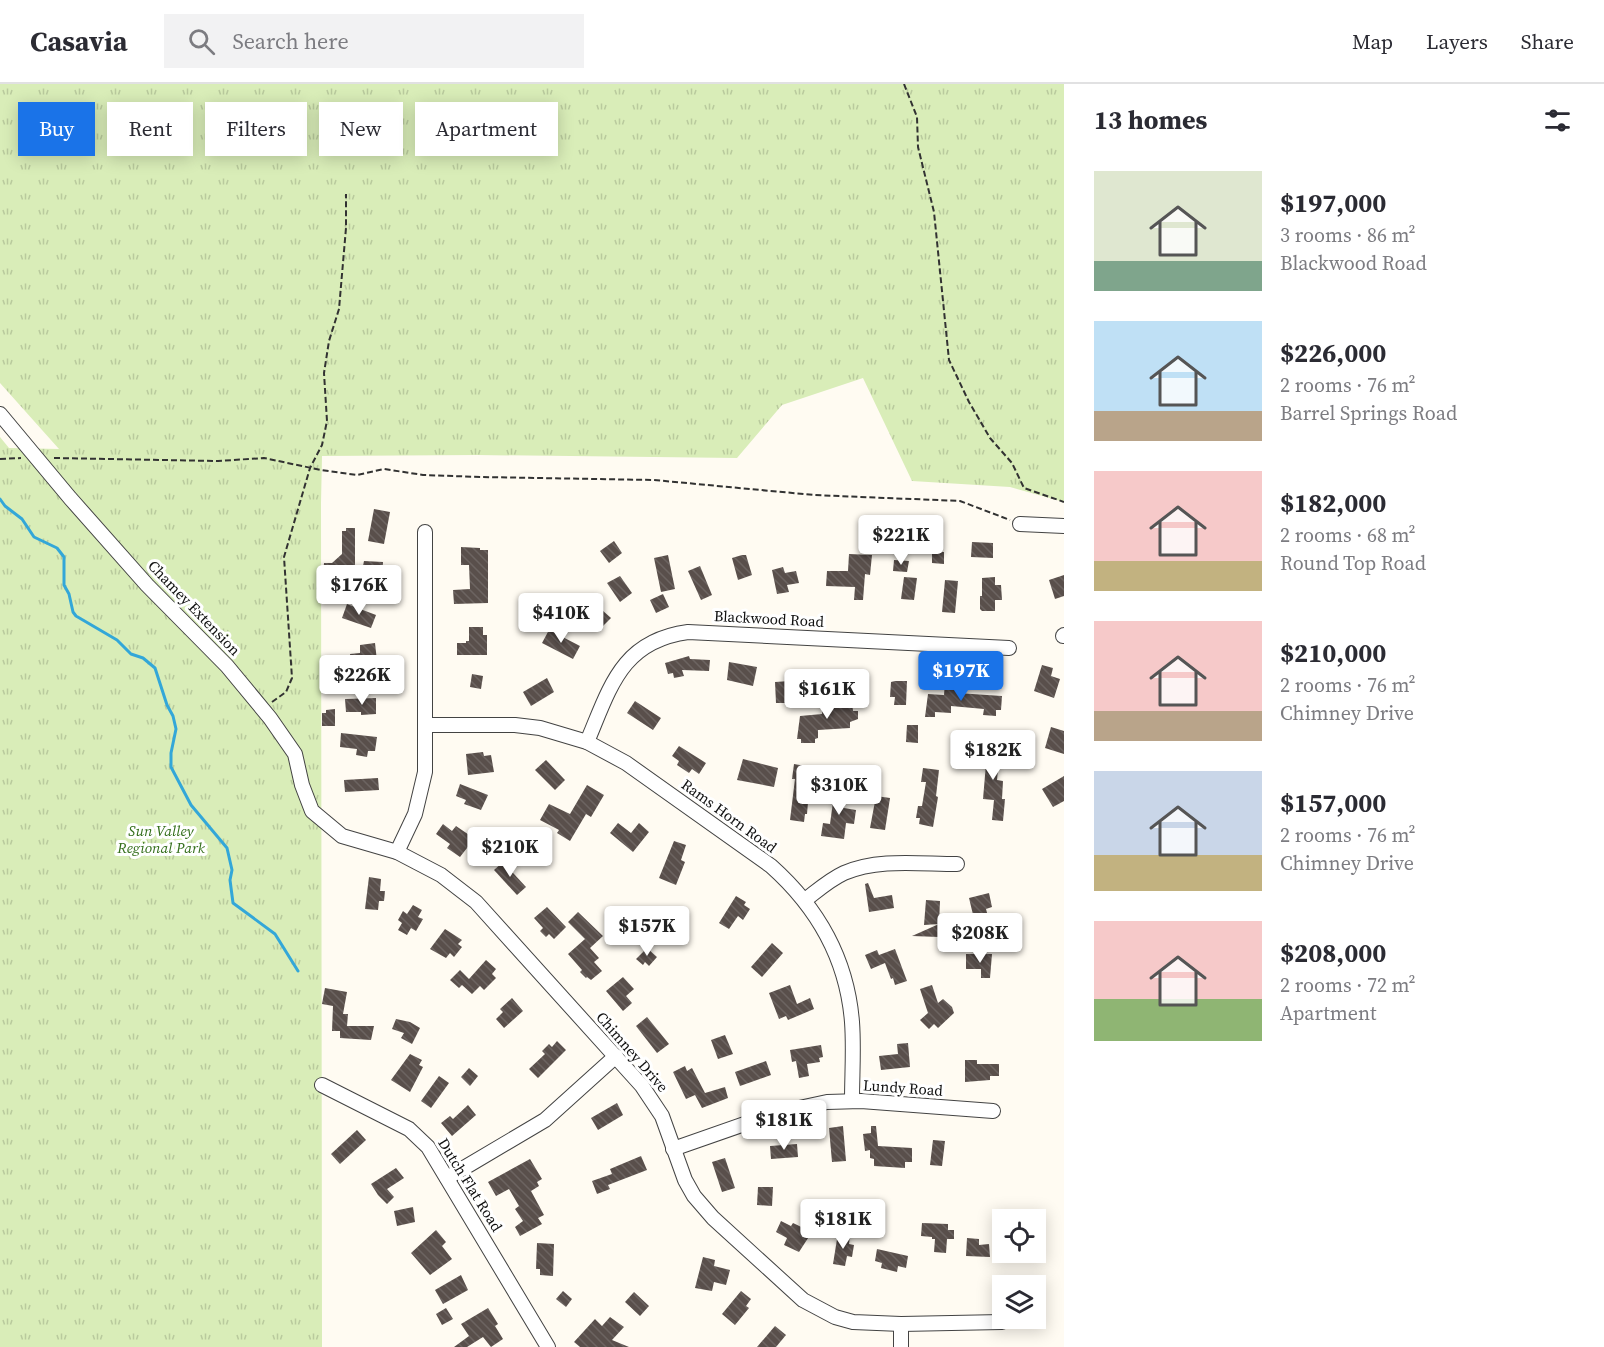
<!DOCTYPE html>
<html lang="en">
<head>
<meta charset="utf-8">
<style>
  body { margin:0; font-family:"Source Serif 4",serif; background:#f2f2f3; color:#2b2b33; height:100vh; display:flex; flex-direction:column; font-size:22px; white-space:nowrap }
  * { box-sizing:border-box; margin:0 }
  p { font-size:20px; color:#7c7c81 }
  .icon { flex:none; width:33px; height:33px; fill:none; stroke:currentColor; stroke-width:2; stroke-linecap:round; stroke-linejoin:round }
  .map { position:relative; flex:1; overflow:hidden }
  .drawer { display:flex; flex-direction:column; background:#fff; width:540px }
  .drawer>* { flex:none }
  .hud { position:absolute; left:18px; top:18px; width:570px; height:54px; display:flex; gap:12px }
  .fabs { position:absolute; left:992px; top:1125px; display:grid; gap:12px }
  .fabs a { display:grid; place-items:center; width:54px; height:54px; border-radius:0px; background:#fff; box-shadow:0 3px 15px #0003; font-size:30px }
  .price { position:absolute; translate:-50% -51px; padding:0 14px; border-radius:6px; background:#fff; color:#222; font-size:20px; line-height:39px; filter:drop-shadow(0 2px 3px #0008) }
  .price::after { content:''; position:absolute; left:50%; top:36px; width:18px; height:14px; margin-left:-9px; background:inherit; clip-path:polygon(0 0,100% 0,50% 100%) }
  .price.active { background:#1a73e8; color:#fff }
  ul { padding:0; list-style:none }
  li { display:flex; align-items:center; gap:18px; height:150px; padding:0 30px }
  li span { display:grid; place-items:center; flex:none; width:168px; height:120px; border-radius:0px; color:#555 }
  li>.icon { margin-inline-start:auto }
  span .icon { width:72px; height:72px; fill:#fffc; stroke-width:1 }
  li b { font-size:26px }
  h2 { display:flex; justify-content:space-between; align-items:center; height:72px; padding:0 30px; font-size:26px }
  .pill { padding:0 21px; border-radius:0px; background:#fff; box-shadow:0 3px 15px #0003; font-size:21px; line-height:54px }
  .pill.active { background:#1a73e8; color:#fff }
  header { display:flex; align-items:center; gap:36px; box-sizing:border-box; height:84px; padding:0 30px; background:#fff; border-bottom:2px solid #e1e1e2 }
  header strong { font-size:28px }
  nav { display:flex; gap:33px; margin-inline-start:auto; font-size:21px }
  .search { width:420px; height:54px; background:#f2f2f3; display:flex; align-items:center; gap:15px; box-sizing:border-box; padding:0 21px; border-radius:0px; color:#7c7c81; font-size:22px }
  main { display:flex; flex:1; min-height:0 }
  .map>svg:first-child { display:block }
  .grass { fill:url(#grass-tufts) }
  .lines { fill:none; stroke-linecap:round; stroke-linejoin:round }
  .stream { stroke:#33a7d8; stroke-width:3 }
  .building { fill:url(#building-back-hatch) }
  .minor-casing { stroke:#434343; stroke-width:16 }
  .path { stroke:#323232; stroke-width:2; stroke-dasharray:6 3; stroke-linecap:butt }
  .minor { stroke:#fff; stroke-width:14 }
  .labels { text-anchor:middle; stroke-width:6; stroke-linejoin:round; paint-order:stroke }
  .street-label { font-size:15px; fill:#101010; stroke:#fff }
  .park-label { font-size:15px; font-style:italic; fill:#336e1a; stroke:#fff }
</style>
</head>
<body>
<header>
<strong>Casavia</strong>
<div class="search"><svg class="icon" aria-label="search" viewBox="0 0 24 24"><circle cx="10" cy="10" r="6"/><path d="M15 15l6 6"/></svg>Search here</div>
<nav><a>Map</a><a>Layers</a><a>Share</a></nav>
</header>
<main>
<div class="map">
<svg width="1064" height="1263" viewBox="0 0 1064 1263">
  <defs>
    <pattern id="grass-tufts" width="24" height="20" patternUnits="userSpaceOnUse" patternTransform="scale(1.5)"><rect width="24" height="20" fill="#d9edb8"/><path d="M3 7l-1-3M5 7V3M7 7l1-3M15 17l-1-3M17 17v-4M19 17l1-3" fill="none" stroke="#b9ca9d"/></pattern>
    <pattern id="building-back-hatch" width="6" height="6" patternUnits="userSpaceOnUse" patternTransform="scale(1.5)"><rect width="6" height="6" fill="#594f4b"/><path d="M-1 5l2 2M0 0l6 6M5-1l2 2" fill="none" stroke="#6c6461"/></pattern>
  </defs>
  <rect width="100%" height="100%" fill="#fffbf2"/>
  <polygon class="grass" points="0,0 1064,0 1064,418 1010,403 912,397 863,294 782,321 737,374 477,371 322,372 321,419 322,1263 0,1263 0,353 9,364 59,365 0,299"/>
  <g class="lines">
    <polyline class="stream" points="0,415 5,422 22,435 34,453 57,464 64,473 64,501 69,510 73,528 76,532 117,556 131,570 143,574 155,584 167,621 173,632 176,645 171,669 171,683 191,721 227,764 232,786 230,796 233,819 275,850 298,887"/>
  </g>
  <g class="building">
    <polygon points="374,425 390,428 384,460 368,457"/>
    <polygon points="346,444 355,444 355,491 341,490 340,507 322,505 324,479 332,479 342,470 342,447 346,447"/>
    <polygon points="614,457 622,469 609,479 600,467"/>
    <polygon points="972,458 993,459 993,474 971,473"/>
    <polygon points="461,463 480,464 480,466 488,466 488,519 454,520 453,506 470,505 469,481 461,481"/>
    <polygon points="932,468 944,468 944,480 932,479"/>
    <polygon points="849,470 872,471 870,491 865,490 863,516 854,516 855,503 826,502 827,487 848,487"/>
    <polygon points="668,471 675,505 661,508 654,474"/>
    <polygon points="742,471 746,471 752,491 738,496 732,474"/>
    <polygon points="894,476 909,477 907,488 893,487"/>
    <polygon points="364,477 383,478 382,492 376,492 376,497 362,496 363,491 361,491"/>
    <polygon points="700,482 712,511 701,516 688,487"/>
    <polygon points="783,483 785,489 796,487 799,499 787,501 789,508 777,510 772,486"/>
    <polygon points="1064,491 1064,512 1055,515 1049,496"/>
    <polygon points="620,492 632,509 620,518 607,499"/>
    <polygon points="904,493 917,494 914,516 901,515"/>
    <polygon points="995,493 995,501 1001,501 1002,516 995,516 995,527 982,527 980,525 980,512 982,512 982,494"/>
    <polygon points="945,496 958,497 955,529 942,528"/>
    <polygon points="663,510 669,523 656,529 650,516"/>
    <polygon points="593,518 611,534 602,543 585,527"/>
    <polygon points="347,520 376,531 371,544 342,534"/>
    <polygon points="469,543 483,543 483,551 487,551 487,571 457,571 457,559 466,559 466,557 469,557"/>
    <polygon points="549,546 580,562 573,575 542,559"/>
    <polygon points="375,559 378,586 347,590 345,578 351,577 350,570 360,569 360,561"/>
    <polygon points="689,572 690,575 710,576 709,587 682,586 684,592 674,594 673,589 668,590 665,579"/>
    <polygon points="729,578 757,583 753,602 727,596"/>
    <polygon points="1042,581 1053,584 1051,592 1060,595 1054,614 1034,607"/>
    <polygon points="472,590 483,592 481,605 470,603"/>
    <polygon points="547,594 554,608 531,622 523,608"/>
    <polygon points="790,597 791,619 776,619 775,598"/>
    <polygon points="895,597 907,597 906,621 894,621 895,613 890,613 891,598"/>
    <polygon points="945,598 957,599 957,609 1002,612 1001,626 996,626 996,632 983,631 984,625 951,622 951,629 935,628 935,633 925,633 928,610 944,611"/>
    <polygon points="849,613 849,619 852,619 853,627 858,627 858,635 850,638 850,644 818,646 818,654 815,655 815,659 801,659 801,655 797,655 800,632 822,630 823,618 837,618 837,614"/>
    <polygon points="376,614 376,630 361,631 361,628 346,628 345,615"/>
    <polygon points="635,617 661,634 653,646 627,629"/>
    <polygon points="335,625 335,642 322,642 322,629 326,629 326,626"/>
    <polygon points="907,641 918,641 918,659 906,658"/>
    <polygon points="1051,643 1064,647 1064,670 1045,664"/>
    <polygon points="341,649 377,653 375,667 368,667 367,673 356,671 357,665 340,663"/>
    <polygon points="679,662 706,679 699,690 692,685 689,689 677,681 679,677 672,672"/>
    <polygon points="979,663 996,664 996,666 1000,666 997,696 1003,697 1002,715 1005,715 1003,737 992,736 994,716 983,715 986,680 978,680"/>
    <polygon points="483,668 484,672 491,671 494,688 468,691 466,670"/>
    <polygon points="743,675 778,684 774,703 737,696"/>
    <polygon points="546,676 565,696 555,706 535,686"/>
    <polygon points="794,680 811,683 807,730 805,730 804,738 790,736 795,695 792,695"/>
    <polygon points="923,684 939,686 936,712 938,713 933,743 919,740 920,734 916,734 918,722 922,722 926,698 921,698"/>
    <polygon points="1064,692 1064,717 1053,723 1042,705"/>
    <polygon points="378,694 379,706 345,708 344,696"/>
    <polygon points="460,700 488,711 481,726 464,720 466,716 456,712"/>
    <polygon points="587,701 604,711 591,733 586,730 570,757 557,749 559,746 540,736 549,720 570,730"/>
    <polygon points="835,703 847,704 844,724 856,726 854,740 846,739 844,755 821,752 823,739 830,740"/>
    <polygon points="876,712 890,714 885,746 870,744"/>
    <polygon points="618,739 631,749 639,739 649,748 633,768 610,749"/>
    <polygon points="443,740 452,747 456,742 475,755 479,748 490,754 484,765 472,759 474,755 460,773 447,764 450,760 436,750"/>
    <polygon points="674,757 686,761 681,776 685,778 676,801 659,794"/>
    <polygon points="503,778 526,803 517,811 494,786"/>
    <polygon points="369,793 381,795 380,807 385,807 384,817 379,817 378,826 365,825"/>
    <polygon points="868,799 874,814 892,811 894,824 869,828 865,800"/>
    <polygon points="989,809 992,823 986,825 991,844 972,850 969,840 975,839 969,814"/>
    <polygon points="736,812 746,818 744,821 750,825 743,836 738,832 729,845 719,839"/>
    <polygon points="926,816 940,817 939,840 924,841"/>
    <polygon points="413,821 422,826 418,833 423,835 416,847 411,844 407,851 398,846 402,839 398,836 403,827 407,830"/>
    <polygon points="547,823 566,843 554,855 549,850 546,853 540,847 543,844 534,834"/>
    <polygon points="578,828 603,852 590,864 599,874 594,878 602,887 591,896 587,893 586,894 580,888 582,886 568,870 585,855 568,838"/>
    <polygon points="939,840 939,853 912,852"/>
    <polygon points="445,845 462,856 458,860 462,863 454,873 450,869 446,874 430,865"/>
    <polygon points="772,859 783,869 762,893 751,883"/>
    <polygon points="647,864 657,873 649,882 645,878 643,881 636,875"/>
    <polygon points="895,865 907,897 895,901 893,894 891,895 885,879 871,885 865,871 877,866 879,871"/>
    <polygon points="966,870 992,870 990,894 981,894 981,885 966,885"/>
    <polygon points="486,876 496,885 492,890 496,894 484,906 480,902 472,910 462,901 459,904 450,896 460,886 469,895"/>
    <polygon points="623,893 634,905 626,912 632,919 623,927 606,907"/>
    <polygon points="790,901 797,920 810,914 814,925 788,936 786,932 779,935 769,909"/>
    <polygon points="932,901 938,919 943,915 952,923 954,929 938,944 934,940 929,945 920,936 928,929 920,905"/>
    <polygon points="325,904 347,908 343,930 348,930 347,942 374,942 371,956 340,954 340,947 332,947 333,922 322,920"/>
    <polygon points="512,914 523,927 504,944 496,935 503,928 500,925"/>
    <polygon points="647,933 669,960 657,969 636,942"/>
    <polygon points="396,935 410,938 420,944 412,960 401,954 404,949 392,945"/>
    <polygon points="725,951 733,970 718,975 711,956"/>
    <polygon points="557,957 566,966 538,994 529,985 545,970 542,967 549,960 552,963"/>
    <polygon points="908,959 910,983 881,986 879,972 898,970 897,960"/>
    <polygon points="821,961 823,973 819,974 820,978 807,980 809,992 799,994 796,977 792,978 790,966"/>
    <polygon points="410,970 422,976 419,981 423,983 410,1008 391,996"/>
    <polygon points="965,976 977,976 977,980 999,980 999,992 990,992 990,996 965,998"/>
    <polygon points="766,977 771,991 740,1002 735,988"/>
    <polygon points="685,982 687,987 692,984 705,1009 725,1003 728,1014 702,1024 695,1011 686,1015 673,988"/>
    <polygon points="469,984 478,992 470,1002 461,993"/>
    <polygon points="439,992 449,999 431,1024 421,1017"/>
    <polygon points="617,1019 623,1031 598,1046 591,1034"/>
    <polygon points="468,1021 476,1031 452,1052 441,1039 450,1032 453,1035"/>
    <polygon points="843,1042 846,1077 832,1078 829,1044"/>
    <polygon points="871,1042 876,1042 878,1062 912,1064 912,1078 905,1078 905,1084 874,1082 874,1075 870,1074 870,1066 865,1067 863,1050 871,1049"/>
    <polygon points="357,1046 366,1056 340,1080 331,1070"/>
    <polygon points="933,1056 945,1057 942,1082 930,1081"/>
    <polygon points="797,1060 798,1073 771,1075 770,1062"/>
    <polygon points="641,1072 647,1086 608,1101 610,1105 597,1110 592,1097 612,1090 610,1085"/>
    <polygon points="725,1074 735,1104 722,1108 712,1078"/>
    <polygon points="530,1075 542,1095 537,1098 539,1102 531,1107 544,1131 538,1134 542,1140 520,1152 515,1143 523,1137 515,1125 519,1122 509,1105 496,1112 488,1098"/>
    <polygon points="396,1084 404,1094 387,1105 394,1113 387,1120 378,1111 371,1100"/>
    <polygon points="758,1103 773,1103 772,1122 757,1121"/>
    <polygon points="413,1123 415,1138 397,1142 394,1127"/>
    <polygon points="781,1137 791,1142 793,1139 812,1148 799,1168 784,1161 787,1154 776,1148"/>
    <polygon points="872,1137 882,1140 879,1153 869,1150"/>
    <polygon points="922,1139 948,1140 948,1146 954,1146 954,1155 947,1155 946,1169 934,1168 935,1155 932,1155 932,1153 921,1152"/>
    <polygon points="436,1146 446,1158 442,1162 452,1175 430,1191 411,1169"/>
    <polygon points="838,1149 850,1152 849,1160 854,1161 852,1173 847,1172 845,1182 833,1180"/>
    <polygon points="967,1154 979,1155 979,1161 989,1160 990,1173 966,1172"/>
    <polygon points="537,1159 554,1160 553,1192 540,1191 540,1185 536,1185"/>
    <polygon points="877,1165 908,1172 906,1184 898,1182 897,1188 881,1184 882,1179 875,1177"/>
    <polygon points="703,1173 715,1176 714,1182 730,1186 726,1201 714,1198 712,1207 695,1204"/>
    <polygon points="461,1191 468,1206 443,1220 435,1206"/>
    <polygon points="563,1207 572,1215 566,1223 556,1215"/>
    <polygon points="741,1207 751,1215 746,1222 749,1224 735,1241 722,1230"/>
    <polygon points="634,1208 649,1222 640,1232 625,1218"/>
    <polygon points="446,1224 453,1235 442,1241 436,1230"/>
    <polygon points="488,1224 498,1240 495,1242 503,1255 491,1263 483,1253 467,1263 454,1263 469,1252 461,1240"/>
    <polygon points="610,1233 624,1243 612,1256 629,1263 580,1263 574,1258 595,1235 602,1242"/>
    <polygon points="775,1242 786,1251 776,1263 757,1263"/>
  </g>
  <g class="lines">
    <g class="minor-casing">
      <g id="minor">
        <polyline points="0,330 70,414 147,501 227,582 270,634 295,670 302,701 312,727 342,752 397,768 441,791 476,818 642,1002 662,1032 685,1096 694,1112 713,1134 803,1216 835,1233 853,1238 901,1240 1002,1238"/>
        <polyline points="1020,440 1064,442"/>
        <polyline points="1063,552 1064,551"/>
        <path d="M425,641H515L540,644L587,658L626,679L771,782C817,823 847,875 852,938C854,964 852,991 852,1017"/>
        <path d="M587,658C610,604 621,557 688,548L1009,564"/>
        <polyline points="397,768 415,730 425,688 425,448"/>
        <path d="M805,816C817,807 829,796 844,789C878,774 920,780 957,780"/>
        <polyline points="322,1001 409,1045 428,1063 548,1263"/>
        <polyline points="673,1065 776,1029 827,1018 861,1017 993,1027"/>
        <polyline points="447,1094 545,1036 616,972"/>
        <polyline points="901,1240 901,1263"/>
      </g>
    </g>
    <g class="path">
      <polyline points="904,0 917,33 918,63 934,128 949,276 969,318 990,354 1012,379 1024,404 1064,418"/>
      <polyline points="54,374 218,377 264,374 321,386 357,391 384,385 423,391 481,393 654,396 814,411 960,417 1010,436"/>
      <polyline points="0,375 21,374"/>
      <polyline points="272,618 286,608 292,594 284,473 310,384 322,361 327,337 324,289 329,257 339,225 346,144 346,110"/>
    </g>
    <use href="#minor" class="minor"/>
  </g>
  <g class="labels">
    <g class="street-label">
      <text transform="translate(194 524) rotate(46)" y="5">Chamey Extension</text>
      <text transform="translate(769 535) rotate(3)" y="5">Blackwood Road</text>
      <text transform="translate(729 732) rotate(36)" y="5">Rams Horn Road</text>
      <text transform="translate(632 968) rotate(49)" y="5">Chimney Drive</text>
      <text transform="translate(903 1004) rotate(4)" y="5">Lundy Road</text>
      <text transform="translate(470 1101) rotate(58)" y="5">Dutch Flat Road</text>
    </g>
    <g class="park-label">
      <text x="161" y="752">Sun Valley<tspan x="161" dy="17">Regional Park</tspan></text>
    </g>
  </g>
</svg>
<div class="fabs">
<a><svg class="icon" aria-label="locate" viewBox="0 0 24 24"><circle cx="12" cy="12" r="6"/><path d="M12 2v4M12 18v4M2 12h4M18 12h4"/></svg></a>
<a><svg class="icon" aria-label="layers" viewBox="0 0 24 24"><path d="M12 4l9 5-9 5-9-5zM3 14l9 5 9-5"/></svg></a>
</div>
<b class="price" style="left:901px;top:482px">$221K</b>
<b class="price" style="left:359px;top:532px">$176K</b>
<b class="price" style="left:561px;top:560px">$410K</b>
<b class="price active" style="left:961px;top:618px">$197K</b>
<b class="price" style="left:362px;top:622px">$226K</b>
<b class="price" style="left:827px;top:636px">$161K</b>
<b class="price" style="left:993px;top:697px">$182K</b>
<b class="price" style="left:839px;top:732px">$310K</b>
<b class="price" style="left:510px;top:794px">$210K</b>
<b class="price" style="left:647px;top:873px">$157K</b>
<b class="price" style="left:980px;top:880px">$208K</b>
<b class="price" style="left:784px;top:1067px">$181K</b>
<b class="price" style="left:843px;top:1166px">$181K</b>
<div class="hud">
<a class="pill active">Buy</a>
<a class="pill">Rent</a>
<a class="pill">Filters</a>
<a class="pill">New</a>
<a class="pill">Apartment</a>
</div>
</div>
<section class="drawer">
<h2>13 homes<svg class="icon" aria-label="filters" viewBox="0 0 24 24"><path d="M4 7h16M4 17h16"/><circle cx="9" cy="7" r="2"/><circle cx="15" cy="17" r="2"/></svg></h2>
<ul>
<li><span style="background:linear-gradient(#dfe7d0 75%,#7fa58c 0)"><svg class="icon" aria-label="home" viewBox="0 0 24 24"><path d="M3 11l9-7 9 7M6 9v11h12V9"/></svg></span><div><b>$197,000</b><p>3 rooms · 86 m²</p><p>Blackwood Road</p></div></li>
<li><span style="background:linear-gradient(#bfe0f5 75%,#b9a48a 0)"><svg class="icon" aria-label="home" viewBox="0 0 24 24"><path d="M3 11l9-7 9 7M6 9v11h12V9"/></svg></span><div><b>$226,000</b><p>2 rooms · 76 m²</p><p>Barrel Springs Road</p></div></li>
<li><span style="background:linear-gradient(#f6c9c9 75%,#c2b280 0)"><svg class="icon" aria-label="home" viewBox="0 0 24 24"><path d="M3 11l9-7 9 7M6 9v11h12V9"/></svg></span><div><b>$182,000</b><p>2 rooms · 68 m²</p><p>Round Top Road</p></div></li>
<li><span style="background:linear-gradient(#f6c9c9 75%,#b9a48a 0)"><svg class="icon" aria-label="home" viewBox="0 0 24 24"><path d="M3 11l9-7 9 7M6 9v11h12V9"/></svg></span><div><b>$210,000</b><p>2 rooms · 76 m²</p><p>Chimney Drive</p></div></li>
<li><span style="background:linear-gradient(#c9d6e8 70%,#c2b280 0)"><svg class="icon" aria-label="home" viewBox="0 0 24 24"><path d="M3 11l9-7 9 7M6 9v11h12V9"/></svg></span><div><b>$157,000</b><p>2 rooms · 76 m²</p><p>Chimney Drive</p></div></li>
<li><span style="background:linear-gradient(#f6c9c9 65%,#8fb573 0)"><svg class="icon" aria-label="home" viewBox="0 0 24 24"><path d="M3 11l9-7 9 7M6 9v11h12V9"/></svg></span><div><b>$208,000</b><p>2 rooms · 72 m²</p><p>Apartment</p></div></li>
</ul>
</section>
</main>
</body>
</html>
